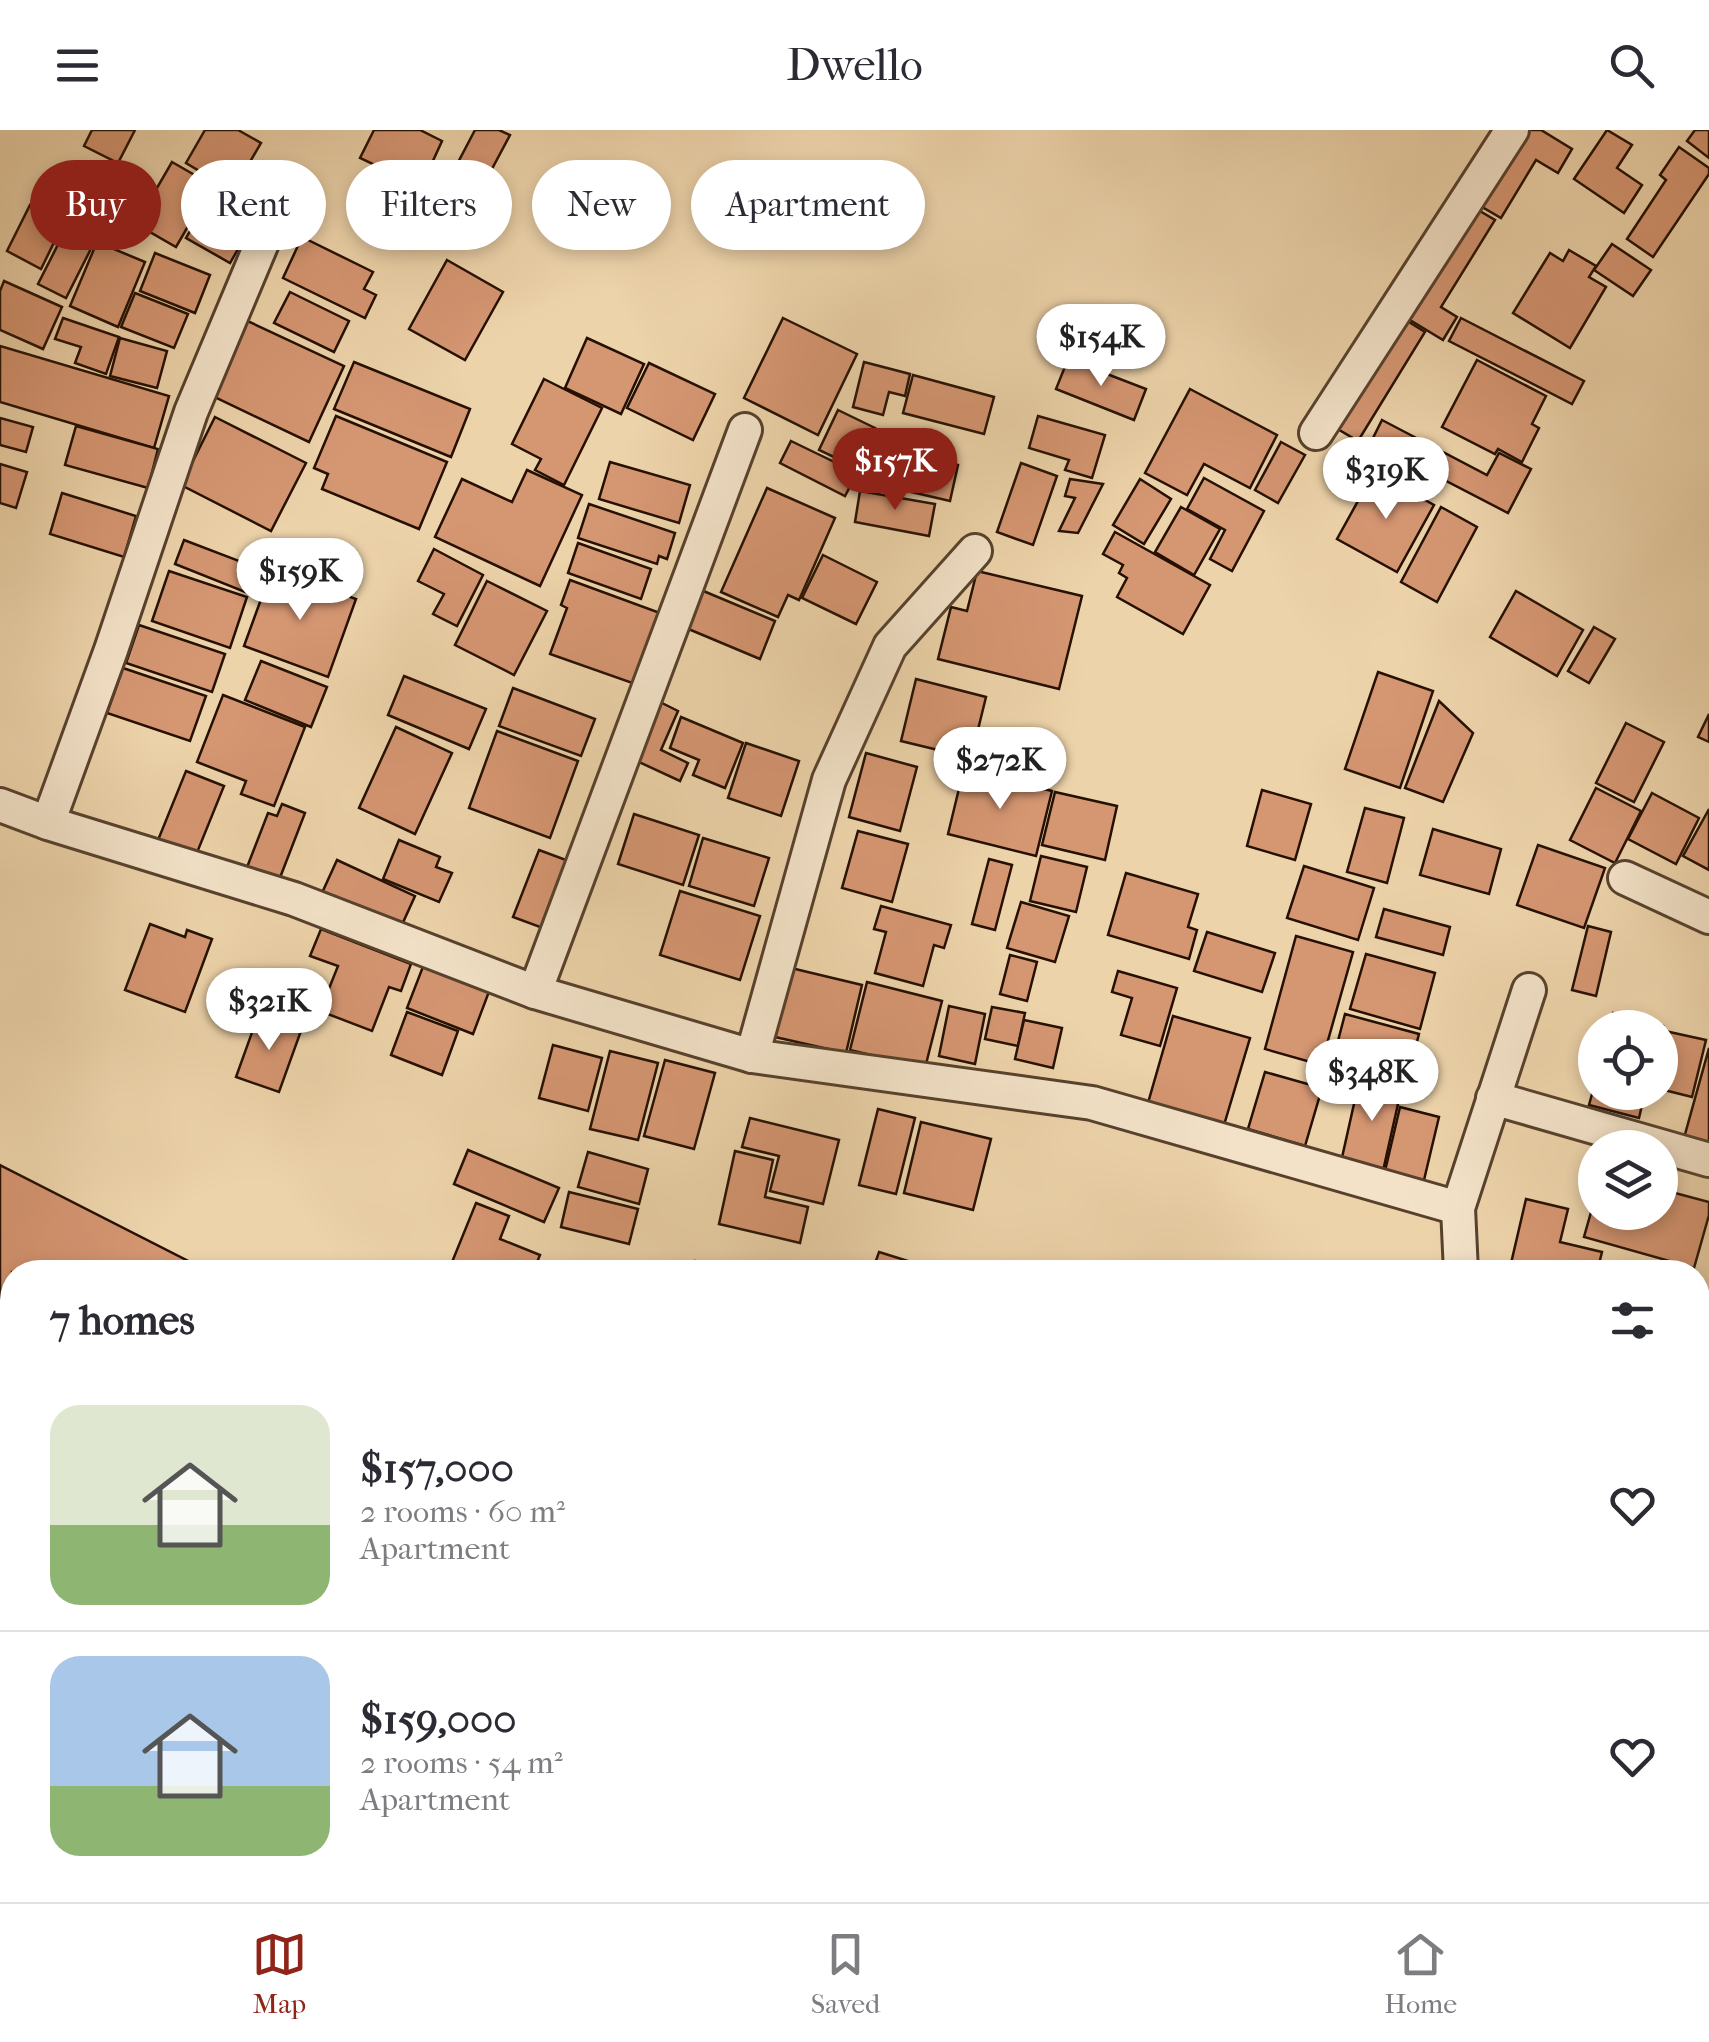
<!DOCTYPE html>
<html lang="en">
<head>
<meta charset="utf-8">
<style>
  body { margin:0; font-family:"IM FELL French Canon",serif; background:#f2f2f3; color:#2b2b33; height:100vh; display:flex; flex-direction:column; font-size:38px; white-space:nowrap }
  * { box-sizing:border-box; margin:0 }
  p { font-size:32px; color:#7c7c81 }
  .icon { flex:none; width:55px; height:55px; fill:none; stroke:currentColor; stroke-width:2; stroke-linecap:round; stroke-linejoin:round }
  .map { position:relative; flex:1; overflow:hidden }
  .side { position:absolute; left:0px; top:1130px; width:1710px; height:642px; display:flex; flex-direction:column; background:#fff; border-radius:40px 40px 0 0; box-shadow:0 5px 15px #0003 }
  .side>* { flex:none }
  .guide { position:absolute; left:30px; top:30px; width:1000px; height:90px; display:flex; gap:20px }
  .tools { position:absolute; left:1578px; top:880px; display:grid; gap:20px }
  .tools a { display:grid; place-items:center; width:100px; height:100px; border-radius:50%; background:#fff; box-shadow:0 5px 15px #0003; font-size:50px }
  .price { position:absolute; translate:-50% -85px; padding:0 22px; border-radius:35px; background:#fff; color:#222; font-size:32px; line-height:65px; filter:drop-shadow(0 2px 5px #0008) }
  .price::after { content:''; position:absolute; left:50%; top:60px; width:30px; height:22px; margin-left:-15px; background:inherit; clip-path:polygon(0 0,100% 0,50% 100%) }
  .price.current { background:#8f2418; color:#fff }
  ul { padding:0; list-style:none }
  li { display:flex; align-items:center; gap:30px; height:250px; padding:0 50px }
  li+li { border-top:2px solid #e1e1e2 }
  li span { display:grid; place-items:center; flex:none; width:280px; height:200px; border-radius:30px; color:#555 }
  li>.icon { margin-inline-start:auto }
  span .icon { width:120px; height:120px; fill:#fffc; stroke-width:1 }
  li b { font-size:42px }
  h2 { display:flex; justify-content:space-between; align-items:center; height:120px; padding:0 50px; font-size:42px }
  .chip { padding:0 35px; border-radius:45px; background:#fff; box-shadow:0 5px 15px #0003; font-size:35px; line-height:90px }
  .chip.current { background:#8f2418; color:#fff }
  header { display:flex; justify-content:space-between; align-items:center; height:130px; padding:0 50px; background:#fff; font-size:45px; font-weight:600 }
  .tab-bar { display:flex; justify-content:space-around; align-items:center; height:140px; border-top:2px solid #e1e1e2; background:#fff; font-size:28px; color:#7c7c81 }
  .tab-bar a { display:grid; justify-items:center; gap:5px }
  .tab-bar .current { color:#8f2418 }
  .map>svg:first-child { display:block }
  .building { fill:#d59672; stroke:#251003; stroke-width:2.5 }
  .lines { fill:none; stroke-linecap:round; stroke-linejoin:round }
  .street-casing { stroke:#57412d; stroke-width:38 }
  .secondary-casing { stroke:#251003; stroke-width:50 }
  .street { stroke:#f3e2c8; stroke-width:32 }
  .secondary { stroke:#f3e2c8; stroke-width:45 }
</style>
</head>
<body>
<header><svg class="icon" aria-label="menu" viewBox="0 0 24 24"><path d="M4 6h16M4 12h16M4 18h16"/></svg>Dwello<svg class="icon" aria-label="search" viewBox="0 0 24 24"><circle cx="10" cy="10" r="6"/><path d="M15 15l6 6"/></svg></header>
<div class="map">
<svg width="1709" height="1772" viewBox="0 0 1709 1772">
  <rect width="100%" height="100%" fill="#edd3aa"/>
  <filter id="stains"><feTurbulence type="fractalNoise" baseFrequency=".002" numOctaves="4"/><feColorMatrix values="0 0 0 0 .2 0 0 0 0 .09 0 0 0 0 .02 0 0 0 .5 -.17"/></filter>
  <radialGradient id="worn" r=".72"><stop offset=".6" stop-color="#630" stop-opacity="0"/><stop offset="1" stop-color="#630" stop-opacity=".3"/></radialGradient>
  <g class="building">
    <polygon points="92,0 135,0 118,33 84,16"/>
    <polygon points="205,0 238,0 261,13 233,61 186,33"/>
    <polygon points="374,0 420,0 442,11 421,57 360,28"/>
    <polygon points="475,0 499,0 510,5 462,95 433,80"/>
    <polygon points="1515,0 1541,0 1572,19 1558,43 1536,30 1501,88 1472,71"/>
    <polygon points="1607,0 1632,15 1617,38 1642,55 1624,83 1574,49"/>
    <polygon points="1695,0 1709,0 1709,28 1687,11"/>
    <polygon points="1679,17 1709,38 1709,44 1653,127 1627,109 1666,50 1660,45"/>
    <polygon points="172,32 212,55 176,117 136,94"/>
    <polygon points="216,56 260,81 230,133 186,108"/>
    <polygon points="30,75 64,92 41,139 7,121"/>
    <polygon points="1473,77 1495,90 1441,177 1457,187 1443,210 1405,187"/>
    <polygon points="76,79 104,93 66,168 38,154"/>
    <polygon points="302,107 373,142 364,159 376,165 365,188 283,148"/>
    <polygon points="97,112 145,132 118,197 70,176"/>
    <polygon points="1612,114 1651,140 1633,166 1594,140"/>
    <polygon points="1569,120 1596,136 1589,147 1606,157 1570,218 1513,183 1550,123 1563,131"/>
    <polygon points="155,123 210,145 195,183 140,161"/>
    <polygon points="447,130 503,162 465,230 409,199"/>
    <polygon points="4,151 62,177 43,219 0,200 0,161"/>
    <polygon points="290,162 349,191 334,222 274,193"/>
    <polygon points="135,163 188,184 174,218 121,197"/>
    <polygon points="63,188 119,207 106,244 75,233 81,217 55,209"/>
    <polygon points="241,188 344,236 309,312 206,263"/>
    <polygon points="783,188 857,224 818,305 744,268"/>
    <polygon points="1461,188 1584,251 1572,274 1449,211"/>
    <polygon points="1404,189 1425,202 1358,311 1336,298"/>
    <polygon points="120,208 167,221 157,258 110,246"/>
    <polygon points="587,208 644,234 621,284 565,258"/>
    <polygon points="0,216 169,266 154,318 0,272"/>
    <polygon points="1068,229 1146,259 1134,290 1056,259"/>
    <polygon points="1477,230 1546,266 1532,294 1539,298 1522,332 1498,319 1495,324 1442,297"/>
    <polygon points="354,232 470,279 451,327 334,279"/>
    <polygon points="864,232 910,244 905,266 889,262 883,285 853,277"/>
    <polygon points="649,233 715,264 693,310 627,278"/>
    <polygon points="913,245 994,267 984,304 903,283"/>
    <polygon points="544,249 602,278 564,355 535,340 541,329 512,314"/>
    <polygon points="1190,259 1277,305 1250,358 1204,334 1187,365 1145,343"/>
    <polygon points="838,280 875,298 855,337 819,320"/>
    <polygon points="336,286 447,332 419,399 322,359 328,344 314,338"/>
    <polygon points="1038,286 1105,305 1092,348 1065,340 1069,330 1029,318"/>
    <polygon points="215,287 306,333 271,401 181,355"/>
    <polygon points="0,288 33,297 26,322 0,315"/>
    <polygon points="1382,290 1487,345 1499,323 1531,339 1508,383 1371,312"/>
    <polygon points="76,296 158,319 148,358 65,335"/>
    <polygon points="791,311 857,343 845,366 780,333"/>
    <polygon points="1281,312 1305,325 1278,373 1255,360"/>
    <polygon points="885,318 958,335 950,371 877,354"/>
    <polygon points="610,332 690,355 679,393 599,369"/>
    <polygon points="1021,333 1057,346 1033,415 997,402"/>
    <polygon points="0,334 27,342 16,378 0,373"/>
    <polygon points="527,340 582,365 540,456 435,407 462,349 512,372"/>
    <polygon points="1374,342 1434,375 1397,442 1337,409"/>
    <polygon points="1204,348 1264,381 1232,441 1210,429 1225,400 1187,379"/>
    <polygon points="1070,349 1103,354 1078,403 1059,401 1075,368 1065,366"/>
    <polygon points="1140,349 1171,369 1144,414 1113,395"/>
    <polygon points="767,358 835,388 799,470 788,465 778,487 721,462"/>
    <polygon points="860,361 935,374 929,406 855,392"/>
    <polygon points="62,363 136,386 124,427 50,404"/>
    <polygon points="589,374 675,403 667,429 659,426 657,434 578,408"/>
    <polygon points="1181,377 1220,399 1194,445 1155,422"/>
    <polygon points="1441,377 1477,397 1437,472 1401,452"/>
    <polygon points="1115,402 1210,455 1183,504 1117,467 1127,448 1119,443 1123,435 1103,424"/>
    <polygon points="184,410 260,439 250,464 175,434"/>
    <polygon points="578,413 651,439 641,469 568,443"/>
    <polygon points="434,419 483,445 457,496 433,484 444,464 418,451"/>
    <polygon points="823,425 877,452 856,494 802,468"/>
    <polygon points="272,439 356,469 328,547 244,516"/>
    <polygon points="169,441 247,467 230,518 152,491"/>
    <polygon points="977,441 1082,466 1059,559 938,529 951,477 967,481"/>
    <polygon points="570,450 660,483 635,554 550,524 567,478 561,475"/>
    <polygon points="487,451 547,481 514,545 455,515"/>
    <polygon points="701,460 775,491 760,529 686,498"/>
    <polygon points="1516,461 1583,500 1557,546 1490,507"/>
    <polygon points="139,495 225,524 212,562 126,533"/>
    <polygon points="1594,497 1615,509 1589,553 1568,541"/>
    <polygon points="261,531 327,557 311,597 245,570"/>
    <polygon points="123,538 206,566 190,611 107,583"/>
    <polygon points="1378,542 1433,561 1400,658 1345,639"/>
    <polygon points="404,546 486,579 469,619 388,585"/>
    <polygon points="916,549 986,567 971,628 901,611"/>
    <polygon points="513,558 595,589 581,626 499,596"/>
    <polygon points="223,565 305,597 274,676 241,664 246,651 197,632"/>
    <polygon points="652,568 678,581 661,620 688,633 680,651 626,626"/>
    <polygon points="1439,571 1473,603 1443,672 1405,658"/>
    <polygon points="1709,584 1709,612 1698,607"/>
    <polygon points="681,587 743,613 725,658 693,645 699,630 670,618"/>
    <polygon points="1626,593 1664,612 1634,672 1596,653"/>
    <polygon points="396,597 452,623 415,704 359,678"/>
    <polygon points="497,601 578,631 550,708 469,678"/>
    <polygon points="746,613 799,631 781,686 728,668"/>
    <polygon points="866,623 917,637 900,701 849,687"/>
    <polygon points="964,638 1052,661 1036,726 948,704"/>
    <polygon points="186,641 224,656 194,730 156,715"/>
    <polygon points="1596,658 1641,681 1615,733 1570,710"/>
    <polygon points="1262,660 1311,674 1295,730 1247,716"/>
    <polygon points="1055,662 1117,676 1105,730 1042,715"/>
    <polygon points="1652,663 1699,688 1676,734 1628,709"/>
    <polygon points="282,674 305,683 276,758 244,745 268,683 277,686"/>
    <polygon points="1365,678 1404,688 1387,753 1347,742"/>
    <polygon points="1709,679 1709,740 1683,726"/>
    <polygon points="634,684 699,705 683,755 618,734"/>
    <polygon points="1433,699 1501,719 1489,764 1420,745"/>
    <polygon points="858,701 908,714 892,772 842,758"/>
    <polygon points="703,708 769,728 754,776 689,756"/>
    <polygon points="399,710 440,727 436,737 452,743 439,772 383,749"/>
    <polygon points="1538,715 1605,738 1584,798 1517,775"/>
    <polygon points="539,720 574,733 548,800 513,787"/>
    <polygon points="1041,726 1087,737 1076,782 1030,771"/>
    <polygon points="989,729 1012,735 995,800 972,794"/>
    <polygon points="337,730 415,766 400,799 322,763"/>
    <polygon points="1304,736 1374,758 1358,810 1287,788"/>
    <polygon points="1126,743 1198,764 1188,797 1197,800 1189,829 1108,805"/>
    <polygon points="680,761 760,786 740,850 660,825"/>
    <polygon points="1021,772 1069,786 1055,832 1007,818"/>
    <polygon points="881,776 951,795 944,818 934,815 923,856 875,843 886,802 874,799"/>
    <polygon points="1384,779 1450,797 1443,825 1376,807"/>
    <polygon points="150,794 185,807 187,800 212,809 185,882 125,860"/>
    <polygon points="1588,796 1611,802 1596,866 1572,860"/>
    <polygon points="321,799 411,834 401,861 389,857 372,901 320,881 338,836 310,826"/>
    <polygon points="1207,802 1275,823 1262,862 1194,841"/>
    <polygon points="1296,806 1353,822 1321,935 1265,919"/>
    <polygon points="1366,824 1435,843 1420,899 1350,879"/>
    <polygon points="1010,825 1037,832 1027,871 1000,864"/>
    <polygon points="424,834 490,859 473,904 407,878"/>
    <polygon points="791,838 862,855 846,923 775,907"/>
    <polygon points="1118,841 1177,858 1160,916 1121,905 1132,868 1112,862"/>
    <polygon points="867,852 942,871 925,938 850,920"/>
    <polygon points="949,876 985,884 975,934 939,926"/>
    <polygon points="992,877 1025,883 1018,916 985,909"/>
    <polygon points="407,882 458,901 442,945 391,925"/>
    <polygon points="259,883 302,898 279,962 236,947"/>
    <polygon points="1613,883 1663,896 1660,906 1660,898 1610,898"/>
    <polygon points="1345,884 1419,904 1407,950 1333,930"/>
    <polygon points="1173,886 1250,908 1224,995 1148,973"/>
    <polygon points="1024,890 1062,898 1053,938 1015,929"/>
    <polygon points="1665,901 1706,910 1692,967 1660,959 1660,922"/>
    <polygon points="553,915 602,928 588,981 539,968"/>
    <polygon points="1709,918 1709,1015 1684,1008"/>
    <polygon points="610,921 658,933 638,1010 590,999"/>
    <polygon points="665,930 715,943 694,1019 644,1006"/>
    <polygon points="1265,942 1322,958 1305,1016 1248,999"/>
    <polygon points="1360,947 1402,956 1383,1041 1341,1032"/>
    <polygon points="1595,953 1595,962 1645,962 1639,988 1589,975"/>
    <polygon points="1400,977 1439,987 1424,1050 1385,1041"/>
    <polygon points="878,979 915,988 896,1064 859,1055"/>
    <polygon points="750,988 839,1010 823,1074 770,1061 779,1026 742,1017"/>
    <polygon points="921,992 991,1009 973,1080 904,1063"/>
    <polygon points="468,1020 559,1058 544,1092 454,1054"/>
    <polygon points="735,1021 773,1030 765,1067 808,1077 800,1113 719,1094"/>
    <polygon points="588,1022 648,1039 639,1074 578,1057"/>
    <polygon points="0,1035 210,1142 12,1142 12,1640 0,1634"/>
    <polygon points="1660,1059 1709,1072 1709,1085 1694,1138 1584,1107 1595,1068 1595,1082 1660,1082"/>
    <polygon points="569,1062 638,1079 629,1114 561,1097"/>
    <polygon points="1526,1069 1568,1079 1560,1112 1602,1122 1597,1142 1509,1142"/>
    <polygon points="476,1073 509,1086 500,1109 540,1125 533,1142 448,1142"/>
    <polygon points="879,1122 921,1135 919,1142 872,1142"/>
    <polygon points="695,1131 746,1141 745,1142 693,1142"/>
    <polygon points="1698,1299 1709,1301 1709,1372 1698,1370"/>
    <polygon points="1698,1415 1709,1417 1709,1470 1698,1468"/>
    <polygon points="1698,1566 1709,1568 1709,1611 1698,1609"/>
    <polygon points="0,1715 12,1721 12,1760 26,1760 20,1771 0,1760"/>
    <polygon points="54,1760 143,1760 170,1772 49,1772"/>
    <polygon points="438,1760 510,1760 506,1772 434,1772"/>
    <polygon points="519,1760 528,1760 552,1772 513,1772"/>
  </g>
  <g class="lines">
    <g class="street-casing">
      <g id="street">
        <polyline points="1316,303 1512,0"/>
        <polyline points="0,675 48,693 294,769 535,862 752,926 1092,973 1458,1078"/>
        <polyline points="48,693 111,520 191,282 280,70"/>
        <polyline points="1625,748 1709,787"/>
        <polyline points="535,862 745,300"/>
        <polyline points="752,926 829,650 890,516 975,421"/>
        <polyline points="1493,968 1709,1030"/>
        <polyline points="1461,1142 1458,1078 1529,860"/>
        <polyline points="1698,1258 1709,1261"/>
      </g>
    </g>
    <g class="secondary-casing">
      <g id="secondary">
        <polyline points="0,1684 12,1688"/>
        <polyline points="214,1760 231,1772"/>
      </g>
    </g>
    <use href="#street" class="street"/>
    <use href="#secondary" class="secondary"/>
  </g>
  <rect width="100%" height="100%" filter="url(#stains)"/>
  <rect width="100%" height="100%" fill="url(#worn)"/>
</svg>
<div class="tools">
<a><svg class="icon" aria-label="locate" viewBox="0 0 24 24"><circle cx="12" cy="12" r="6"/><path d="M12 2v4M12 18v4M2 12h4M18 12h4"/></svg></a>
<a><svg class="icon" aria-label="layers" viewBox="0 0 24 24"><path d="M12 4l9 5-9 5-9-5zM3 14l9 5 9-5"/></svg></a>
</div>
<b class="price" style="left:1101px;top:259px">$154K</b>
<b class="price current" style="left:895px;top:383px">$157K</b>
<b class="price" style="left:1386px;top:392px">$319K</b>
<b class="price" style="left:300px;top:493px">$159K</b>
<b class="price" style="left:1000px;top:682px">$272K</b>
<b class="price" style="left:269px;top:923px">$321K</b>
<b class="price" style="left:1372px;top:994px">$348K</b>
<div class="guide">
<a class="chip current">Buy</a>
<a class="chip">Rent</a>
<a class="chip">Filters</a>
<a class="chip">New</a>
<a class="chip">Apartment</a>
</div>
<section class="side">
<h2>7 homes<svg class="icon" aria-label="filters" viewBox="0 0 24 24"><path d="M4 7h16M4 17h16"/><circle cx="9" cy="7" r="2"/><circle cx="15" cy="17" r="2"/></svg></h2>
<ul>
<li><span style="background:linear-gradient(#dfe7d0 60%,#8fb573 0)"><svg class="icon" aria-label="home" viewBox="0 0 24 24"><path d="M3 11l9-7 9 7M6 9v11h12V9"/></svg></span><div><b>$157,000</b><p>2 rooms · 60 m²</p><p>Apartment</p></div><svg class="icon" aria-label="heart" viewBox="0 0 24 24"><path d="M12 20l-8-8c-3-5 5-10 8-4 3-6 11-1 8 4z"/></svg></li>
<li><span style="background:linear-gradient(#a9c7e8 65%,#8fb573 0)"><svg class="icon" aria-label="home" viewBox="0 0 24 24"><path d="M3 11l9-7 9 7M6 9v11h12V9"/></svg></span><div><b>$159,000</b><p>2 rooms · 54 m²</p><p>Apartment</p></div><svg class="icon" aria-label="heart" viewBox="0 0 24 24"><path d="M12 20l-8-8c-3-5 5-10 8-4 3-6 11-1 8 4z"/></svg></li>
</ul>
</section>
</div>
<nav class="tab-bar">
<a class="current"><svg class="icon" aria-label="map" viewBox="0 0 24 24"><path d="M3 6l6-2 6 2 6-2v14l-6 2-6-2-6 2zM9 4v14M15 6v14"/></svg>Map</a>
<a><svg class="icon" aria-label="saved" viewBox="0 0 24 24"><path d="M7 4h10v16l-5-4-5 4z"/></svg>Saved</a>
<a><svg class="icon" aria-label="home" viewBox="0 0 24 24"><path d="M3 11l9-7 9 7M6 9v11h12V9"/></svg>Home</a>
</nav>
</body>
</html>
